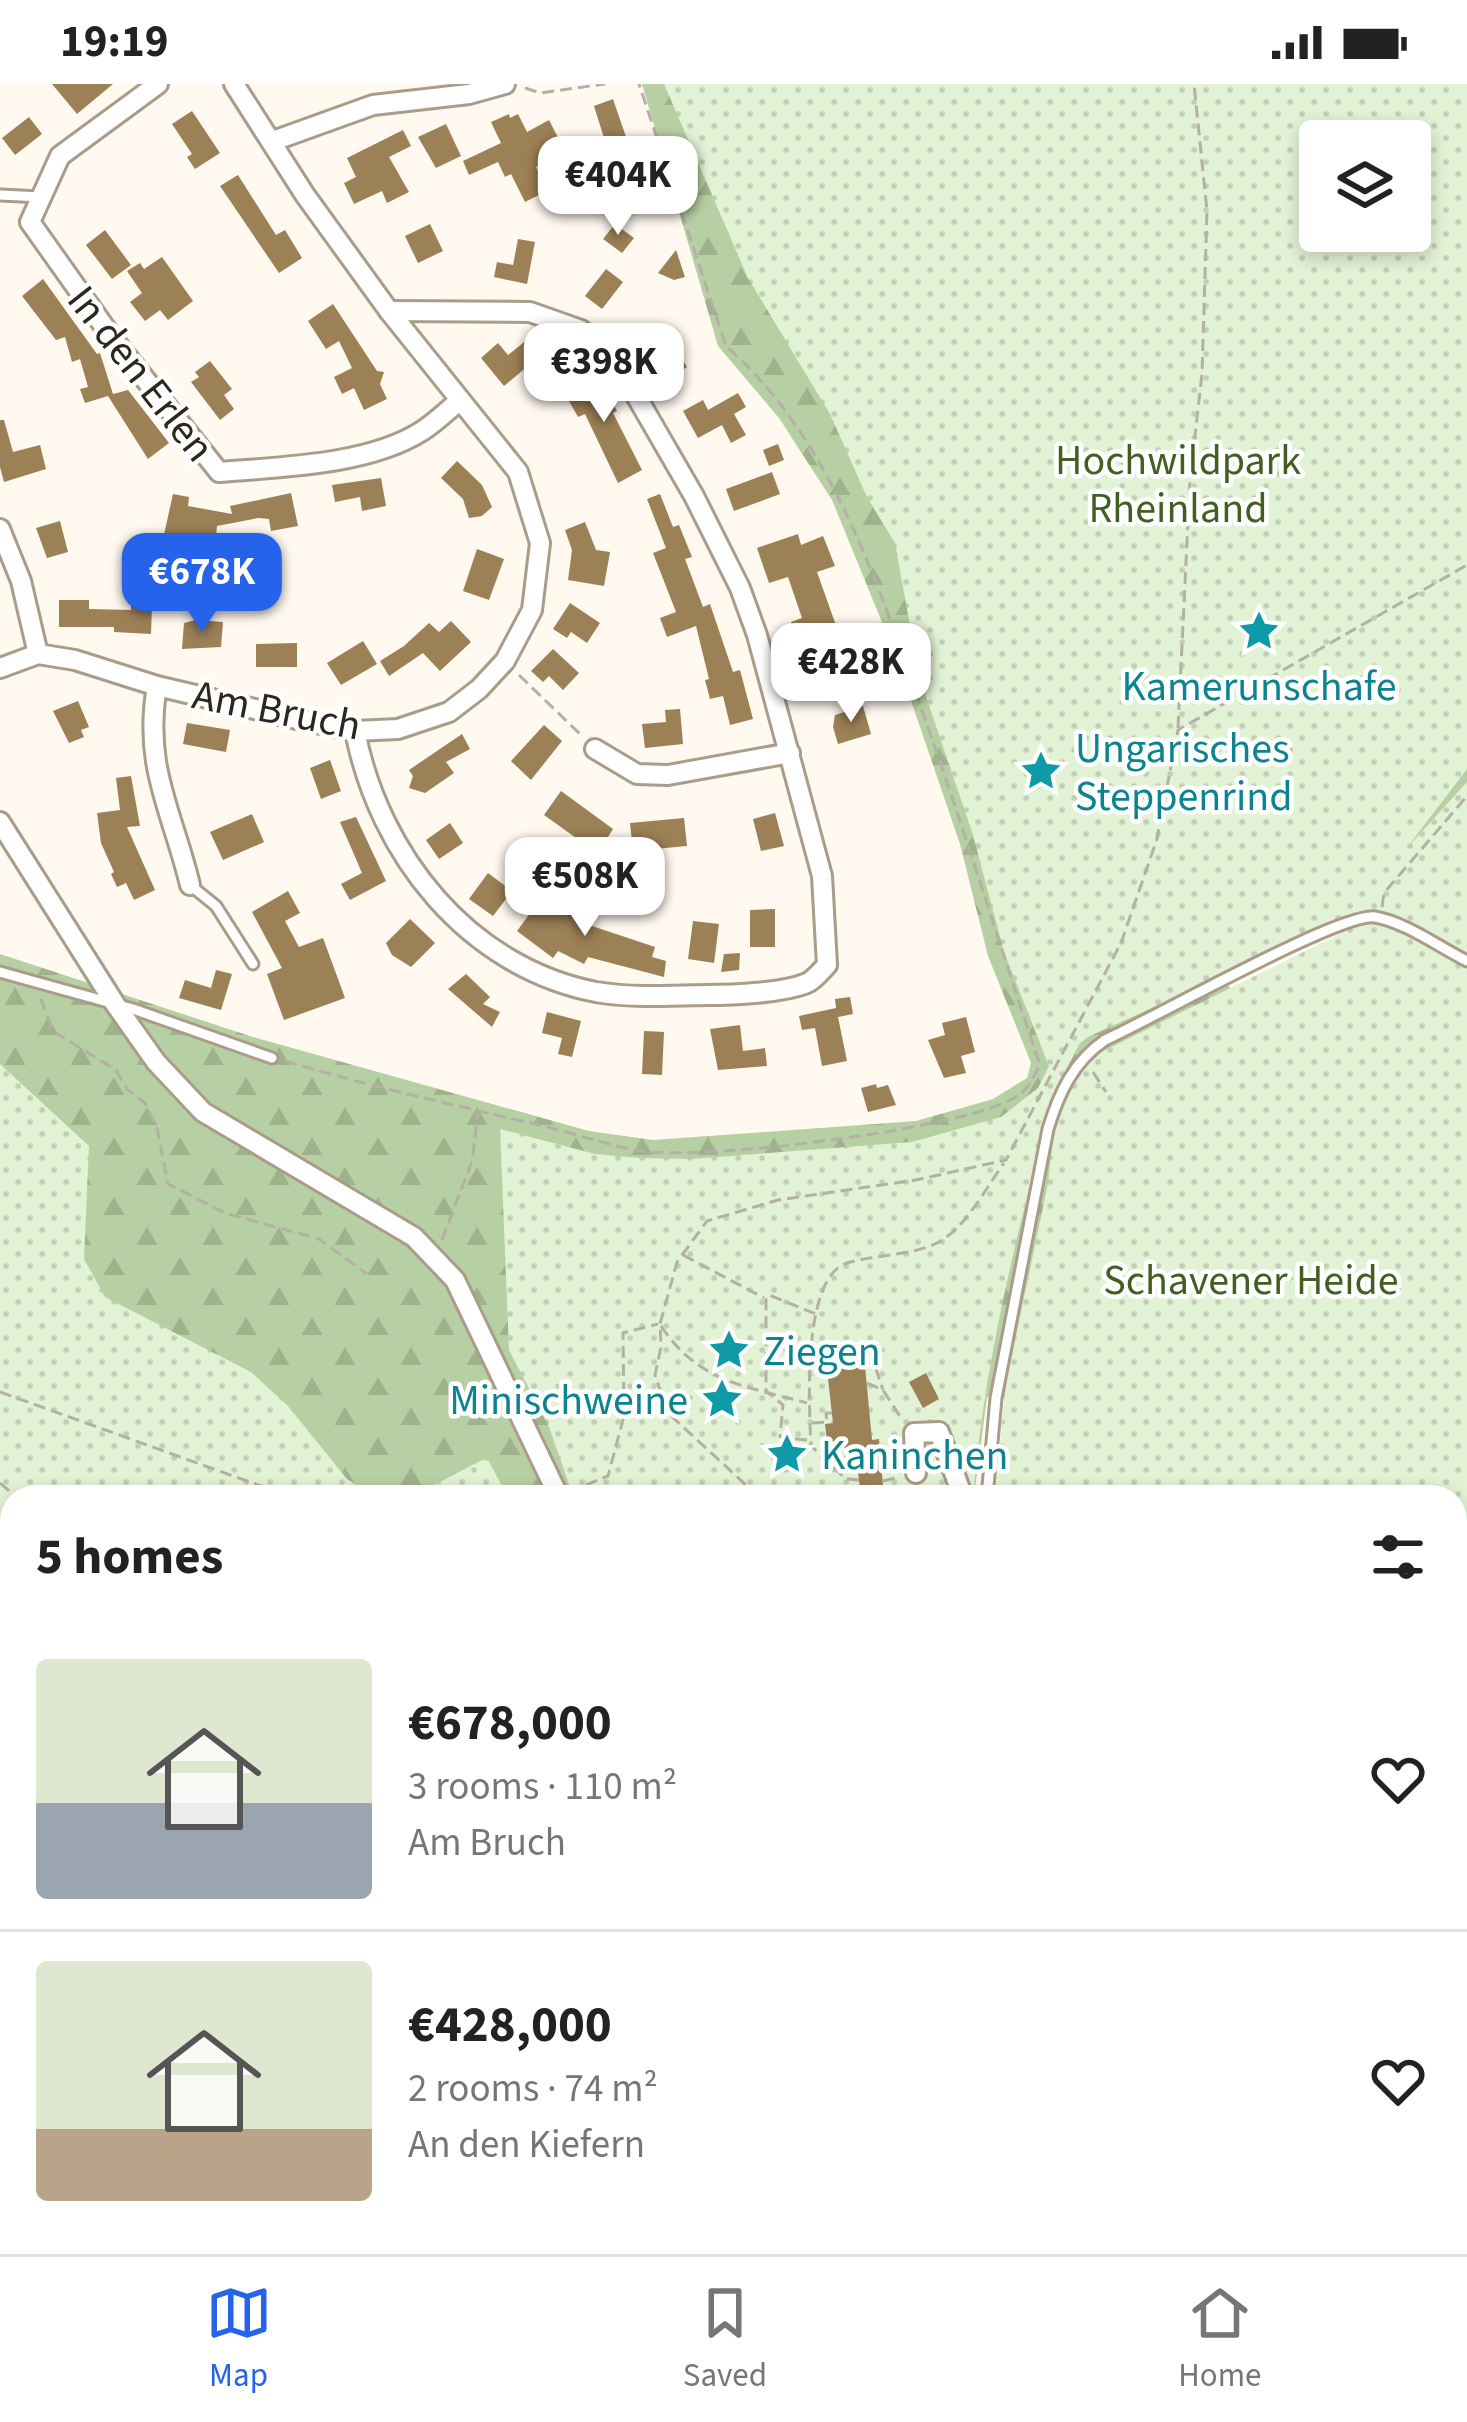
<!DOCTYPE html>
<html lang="en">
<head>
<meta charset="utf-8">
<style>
  body { margin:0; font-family:"Source Sans 3",sans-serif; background:#f6f6f6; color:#222; height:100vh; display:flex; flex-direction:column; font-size:45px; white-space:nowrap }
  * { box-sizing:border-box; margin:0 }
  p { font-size:39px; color:#767676 }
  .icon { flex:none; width:66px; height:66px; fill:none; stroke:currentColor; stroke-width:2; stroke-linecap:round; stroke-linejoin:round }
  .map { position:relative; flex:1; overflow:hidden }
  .panel { position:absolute; left:0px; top:1401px; width:1467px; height:771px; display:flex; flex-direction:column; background:#fff; border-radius:36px 36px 0 0; box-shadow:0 6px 18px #0003 }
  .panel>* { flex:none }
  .fabs { position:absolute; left:1299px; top:36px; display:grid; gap:24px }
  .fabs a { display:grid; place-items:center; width:132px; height:132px; border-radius:12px; background:#fff; box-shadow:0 6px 18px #0003; font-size:60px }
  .price { position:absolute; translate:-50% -102px; padding:0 27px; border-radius:24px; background:#fff; color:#222; font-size:39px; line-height:78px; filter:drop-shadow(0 3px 6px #0008) }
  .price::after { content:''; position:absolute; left:50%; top:72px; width:36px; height:27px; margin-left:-18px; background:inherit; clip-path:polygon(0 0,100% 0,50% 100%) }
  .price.active { background:#2563eb; color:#fff }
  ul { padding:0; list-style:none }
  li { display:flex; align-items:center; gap:36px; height:300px; padding:0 36px }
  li+li { border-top:3px solid #e0e0e0 }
  li span { display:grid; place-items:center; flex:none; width:336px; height:240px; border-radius:12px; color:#555 }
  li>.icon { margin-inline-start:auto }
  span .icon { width:144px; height:144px; fill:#fffc; stroke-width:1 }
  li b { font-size:51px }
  h2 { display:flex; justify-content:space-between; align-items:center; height:144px; padding:0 36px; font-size:51px }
  .status { display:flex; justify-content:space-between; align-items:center; height:84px; padding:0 60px; background:#fff; direction:ltr }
  .status svg { height:33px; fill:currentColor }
  .tabs { display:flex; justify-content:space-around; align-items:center; height:168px; border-top:3px solid #e0e0e0; background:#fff; font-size:33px; color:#767676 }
  .tabs a { display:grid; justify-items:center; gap:6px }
  .tabs .active { color:#2563eb }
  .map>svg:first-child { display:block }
  .grass { fill:url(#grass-tufts) }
  .forest { fill:url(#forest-firs); fill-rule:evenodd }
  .park { fill:url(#park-dots); fill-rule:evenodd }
  .building { fill:#9c8056 }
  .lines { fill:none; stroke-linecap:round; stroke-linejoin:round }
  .service-casing { stroke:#aa9c89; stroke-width:15 }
  .minor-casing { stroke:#aa9c89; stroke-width:24 }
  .path { stroke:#b5afa6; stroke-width:3; stroke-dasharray:12 6; stroke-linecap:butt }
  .service { stroke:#fff; stroke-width:9 }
  .minor { stroke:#fff; stroke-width:18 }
  .labels { text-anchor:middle; stroke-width:9; stroke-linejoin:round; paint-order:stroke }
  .street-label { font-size:42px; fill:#2b261e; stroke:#fff }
  .park-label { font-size:42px; fill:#415f20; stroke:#fff }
  .culture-label { font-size:42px; fill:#0d838f; stroke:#fff; text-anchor:start }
</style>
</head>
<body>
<div class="status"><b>19:19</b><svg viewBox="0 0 49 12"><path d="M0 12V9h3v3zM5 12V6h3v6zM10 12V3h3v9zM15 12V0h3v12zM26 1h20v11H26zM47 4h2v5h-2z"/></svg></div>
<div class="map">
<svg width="1467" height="2170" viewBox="0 0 1467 2170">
  <defs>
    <pattern id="grass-tufts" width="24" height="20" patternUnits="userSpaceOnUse" patternTransform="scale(3)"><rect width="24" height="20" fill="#e2f2d5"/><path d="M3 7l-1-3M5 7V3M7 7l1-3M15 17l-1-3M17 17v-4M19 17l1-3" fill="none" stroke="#c2cfb6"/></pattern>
    <pattern id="forest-firs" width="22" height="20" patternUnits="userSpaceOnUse" patternTransform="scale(3)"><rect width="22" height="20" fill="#b7d0a3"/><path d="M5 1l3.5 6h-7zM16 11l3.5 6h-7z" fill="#9eb28c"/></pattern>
    <pattern id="park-dots" width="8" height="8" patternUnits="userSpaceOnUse" patternTransform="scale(3)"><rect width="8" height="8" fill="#e2f2d5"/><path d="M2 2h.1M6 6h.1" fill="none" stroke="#c2cfb6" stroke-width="1.8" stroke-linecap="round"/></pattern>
  </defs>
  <rect width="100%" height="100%" fill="#fff9f0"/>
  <g class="grass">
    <polygon points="12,2151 12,2160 388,2160 353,2170 9,2170"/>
    <polygon points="458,2160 646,2160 648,2170 461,2170"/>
    <polygon points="692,2160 1176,2160 1174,2170 694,2170"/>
  </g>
  <g class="forest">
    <path d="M642,0H987L1221,66L1467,0V877L1367,833L1226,897L1333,1073L1467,1179V2170H1398L1386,2160H1455V1413L1089,1315L987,1313L974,1413H39L0,1376V870L253,953L589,1047L653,1056L916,1037L993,1015L1027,994L1031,979L988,872L960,760L895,570L832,416L779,334L718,262ZM1320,57H1410V147H1320Z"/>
    <polygon points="0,1552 12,1554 12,2151 9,2170 0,2170"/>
  </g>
  <g class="park">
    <path d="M664,0H1467V685L1406,765L1467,698V2170H1439L1426,2160H1455V1413H994L1006,1300L1048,1099L1056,1023L1087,975L1346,847L1351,833L1088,953L1080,959L1049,1018L1051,1023C1016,1150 984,1281 973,1413H574L571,1408L536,1413L570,1403L549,1343L509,1266L500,1045L595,1070L639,1074L691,1075L912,1058L1001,1033L1038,1004L1049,982L1004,868L973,751L919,592L895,459L866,411L830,330L748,194ZM1320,57H1410V147H1320Z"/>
    <polygon points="0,980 89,1062 84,1175 105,1213 251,1288 288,1322 347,1395 374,1413 12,1413 12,2067 0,2075"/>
    <path d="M487,1374L508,1413H402C432,1405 458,1387 487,1374Z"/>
  </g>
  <g class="building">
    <polygon points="52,0 113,0 77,30"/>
    <polygon points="613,15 636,82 615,89 594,22"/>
    <polygon points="192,27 220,69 195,85 187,73 192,70 172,40"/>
    <polygon points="509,30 510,34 518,30 527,48 549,36 566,69 536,83 547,107 525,118 511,90 505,93 498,78 469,91 463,77 501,59 491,38"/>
    <polygon points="29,33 42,50 15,71 2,54"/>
    <polygon points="446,40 461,72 436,84 418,53"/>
    <polygon points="403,46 411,62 389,73 409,108 387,119 382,107 354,120 344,99 356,93 347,74"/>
    <polygon points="238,91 276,151 285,146 302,174 279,189 220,102"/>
    <polygon points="430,140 443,167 418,179 405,152"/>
    <polygon points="615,140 634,154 622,169 603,155"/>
    <polygon points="105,146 131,181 112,195 86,161"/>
    <polygon points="518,155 535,158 527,200 494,193 497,178 513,181"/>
    <polygon points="676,166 685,193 674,196 658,189"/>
    <polygon points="162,173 193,217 168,236 160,226 145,237 130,218 142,209 127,187 140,179 144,185"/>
    <polygon points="606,185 623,198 602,225 585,212"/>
    <polygon points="43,195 97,270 100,269 113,310 128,306 169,359 148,375 108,312 85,319 80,305 88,303 80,275 72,278 65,253 56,256 22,212"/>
    <polygon points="333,220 377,287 384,288 380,300 387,315 364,326 354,304 342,310 334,293 352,284 339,257 326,265 308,237"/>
    <polygon points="661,242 687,283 671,293 660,276 653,281 641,263 651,256 647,251"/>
    <polygon points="528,255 541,271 504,302 481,274 498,259 508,271"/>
    <polygon points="210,277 232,305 224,311 234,325 220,336 191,298 199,293 195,288"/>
    <polygon points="587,281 605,317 610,314 617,327 613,329 642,386 618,399 585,330 578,333 569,317 579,311 573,299 578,297 574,288"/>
    <polygon points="738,309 746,323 734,330 746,351 731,359 722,341 698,354 683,327 703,316 708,326"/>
    <polygon points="0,336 4,336 13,368 40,361 46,385 4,398 0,383"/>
    <polygon points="778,360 784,376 769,382 763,366"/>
    <polygon points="457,377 482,401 492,423 482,432 469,434 463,415 441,394"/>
    <polygon points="772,388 780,410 734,427 726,405"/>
    <polygon points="381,394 386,422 362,427 360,413 335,418 332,401"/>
    <polygon points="291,409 298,442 271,447 269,435 258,434 217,442 216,453 189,452 188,458 163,455 173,410 189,413 188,422 232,430 230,422"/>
    <polygon points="660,410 673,443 679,441 692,473 685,475 703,523 710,520 733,588 740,586 753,635 730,641 723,612 710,615 705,596 709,595 696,542 667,553 660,534 676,528 653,469 666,464 647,415"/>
    <polygon points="60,437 68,468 47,474 36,444"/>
    <polygon points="585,438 596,466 610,468 604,502 568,496 572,466 565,446"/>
    <polygon points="798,450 801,461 823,452 835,482 817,488 844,564 838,566 842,577 816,586 803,551 796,554 791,538 802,534 788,493 769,499 757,464"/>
    <polygon points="477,465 504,475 489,516 463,507"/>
    <polygon points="59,516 89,516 89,525 131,526 131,521 152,522 151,550 114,548 114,543 59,543"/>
    <polygon points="570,519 600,539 587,559 571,548 567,554 553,545"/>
    <polygon points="196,536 223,538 221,563 182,565 184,539"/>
    <polygon points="451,537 471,558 440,587 423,569 389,592 380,577 404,562 429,539 439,548"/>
    <polygon points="363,557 377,580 341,601 327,579"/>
    <polygon points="297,559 297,583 256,583 256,560"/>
    <polygon points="553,565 579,589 563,606 549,592 543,598 531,587"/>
    <polygon points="78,617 89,643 81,646 84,653 69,659 53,627"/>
    <polygon points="863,622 871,650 838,660 833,643 835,631"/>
    <polygon points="680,625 683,660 645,664 642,640 666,638 665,626"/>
    <polygon points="187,639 230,646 226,668 183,660"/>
    <polygon points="544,641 562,657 531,696 511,677"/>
    <polygon points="462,650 470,665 446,678 454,689 425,709 409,704 413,692 409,686"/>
    <polygon points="330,676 341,707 321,715 310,684"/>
    <polygon points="131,692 140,742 127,743 155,806 134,816 126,799 117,803 111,790 114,788 101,759 97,729 120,726 116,694"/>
    <polygon points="561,707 613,745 587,786 574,777 586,761 544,731"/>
    <polygon points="775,729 784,762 761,767 753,735"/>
    <polygon points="252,730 264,758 223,776 210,748"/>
    <polygon points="356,733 386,797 350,816 341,800 362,789 340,738"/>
    <polygon points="684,734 687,762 633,767 630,739"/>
    <polygon points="450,739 463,759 439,775 426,756"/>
    <polygon points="488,789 512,807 493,832 469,815"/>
    <polygon points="288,807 300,829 285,837 299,863 323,854 345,914 284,936 267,890 282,884 252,828"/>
    <polygon points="542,813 562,828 573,813 589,825 580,838 655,863 652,873 666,877 664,893 588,873 584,880 558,867 553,874 517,847"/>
    <polygon points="775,825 775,863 750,863 750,826"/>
    <polygon points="410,835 435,859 411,883 392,871 386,859"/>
    <polygon points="693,837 719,840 714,879 688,875"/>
    <polygon points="740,869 739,886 721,888 724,870"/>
    <polygon points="216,886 232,890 221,926 179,914 185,896 211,904"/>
    <polygon points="466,890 490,913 483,920 500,928 492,943 448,905"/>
    <polygon points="850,913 853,930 838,933 847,977 822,982 815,944 802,946 799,932 836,924 835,915"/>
    <polygon points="547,928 581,937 572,973 558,970 562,954 542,949"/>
    <polygon points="966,933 975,968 961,972 966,989 944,994 928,956 945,951 942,939"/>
    <polygon points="740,941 743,967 765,964 767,982 718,986 710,945"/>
    <polygon points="644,947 664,948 662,991 642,990"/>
    <polygon points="876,1000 877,1004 888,1001 896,1021 868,1028 861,1004"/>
    <polygon points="865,1282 872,1356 879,1355 884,1413 861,1413 855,1363 828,1366 825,1340 833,1339 827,1286"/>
    <polygon points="926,1289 939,1315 923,1324 909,1298"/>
  </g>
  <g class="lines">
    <g class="service-casing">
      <g id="service">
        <polyline points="0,111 42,113"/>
        <polyline points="190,801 216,822 253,880"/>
        <polyline points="0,888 133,925 272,974"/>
        <path d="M987,1413L996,1314L1048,1045C1059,1009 1073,978 1105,956C1150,936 1341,828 1375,833C1405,838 1439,863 1467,877"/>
      </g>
    </g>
    <g class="minor-casing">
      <g id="minor">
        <path d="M158,0L60,72L30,138L113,255L219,388C281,383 369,381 422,347C435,339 447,327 459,317"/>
        <polyline points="273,57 373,21 469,10 505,0"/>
        <polyline points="0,445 21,497 38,570"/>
        <polyline points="0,584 38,570 75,576 157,602 297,635 355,647 398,645 449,628 479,605 505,577 532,526 540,459 518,388 389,227 305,111 234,0"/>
        <path d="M157,602C143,683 172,726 190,801"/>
        <path d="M355,647C379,771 468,883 596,908C632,914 670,912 706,911C733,911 783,909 807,899C814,896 821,887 827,881L822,792L757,551L740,504L694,412L616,277L581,246L530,228L389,227"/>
        <polyline points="595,665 637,690 668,691 790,669"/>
        <polyline points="0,738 115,920 156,978 203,1028 414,1153 455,1196 559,1413"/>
        <polyline points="916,1389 914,1349 939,1348 963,1413"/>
        <polyline points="676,2160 678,2170"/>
        <polyline points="1375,2160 1389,2170"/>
      </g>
    </g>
    <g class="path">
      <polyline points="525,4 540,9 605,0"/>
      <polyline points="519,591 581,651"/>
      <polyline points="1178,644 1190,395 1202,290 1207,127 1194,0"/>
      <polyline points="1382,823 1384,809 1467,712"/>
      <polyline points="41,915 53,947 116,986 127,1005 145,1019 157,1044 168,1100 225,1129 319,1155 367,1190"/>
      <path d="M285,977C365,1001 445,1019 526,1038C564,1046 602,1060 641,1067C702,1077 971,1045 1019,1011C1030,1003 1034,991 1040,981C1001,866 966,750 925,635C879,504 834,357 726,262L639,0"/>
      <polyline points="1093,988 1106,1008"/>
      <polyline points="442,1156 472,1077 478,1028"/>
      <polyline points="683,1171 764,1214"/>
      <path d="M661,1242C699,1299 746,1302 807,1319"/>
      <polyline points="814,1271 844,1267 871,1270 883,1306"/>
      <polyline points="867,1299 883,1306 901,1334"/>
      <polyline points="0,1308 272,1406 309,1413"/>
      <polyline points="812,1339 827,1338 826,1329 832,1329"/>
      <polyline points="807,1356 780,1353 783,1321 766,1307 766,1215 769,1211 816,1230"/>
      <path d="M859,1396L846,1395L811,1362C809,1322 802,1193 847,1179C873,1171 916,1171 939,1158C966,1143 986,1104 1004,1079"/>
      <polyline points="883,1397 899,1393"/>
      <polyline points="0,1399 16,1413"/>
      <polyline points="586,1401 608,1392 624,1332 623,1249 658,1240"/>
      <polyline points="759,1413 668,1329 655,1291 661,1263 660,1240 677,1178 707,1137 778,1116 916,1096 1006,1076 1121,859 1157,755 1178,646 1467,481"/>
      <polyline points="1455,1806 1467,1800"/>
      <polyline points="0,1901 12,1897"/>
      <polyline points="1455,1923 1467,1935"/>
      <polyline points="1455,2043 1467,2036"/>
      <polyline points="1178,2170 1179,2160"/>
    </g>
    <use href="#service" class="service"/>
    <use href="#minor" class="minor"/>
  </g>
  <defs>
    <g id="sight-bare" transform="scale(3.24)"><path d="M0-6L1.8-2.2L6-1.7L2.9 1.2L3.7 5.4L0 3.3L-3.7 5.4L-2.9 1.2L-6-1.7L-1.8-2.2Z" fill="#0f9aa8" stroke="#fff" stroke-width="2.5" paint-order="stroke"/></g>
  </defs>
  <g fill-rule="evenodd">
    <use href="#sight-bare" x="1259" y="547"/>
    <use href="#sight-bare" x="1041" y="687"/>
    <use href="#sight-bare" x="729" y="1266"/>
    <use href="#sight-bare" x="722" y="1315"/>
    <use href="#sight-bare" x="787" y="1370"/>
  </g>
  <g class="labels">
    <g class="street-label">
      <text transform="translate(142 289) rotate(52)" y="15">In den Erlen</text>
      <text transform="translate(277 625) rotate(11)" y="15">Am Bruch</text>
    </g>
    <g class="park-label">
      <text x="1178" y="390">Hochwildpark<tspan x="1178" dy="48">Rheinland</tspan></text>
      <text x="1251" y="1210">Schavener Heide</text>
    </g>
    <g class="culture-label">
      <text x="1259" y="616" text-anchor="middle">Kamerunschafe</text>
      <text x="1075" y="678">Ungarisches<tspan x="1075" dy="48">Steppenrind</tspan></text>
      <text x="763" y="1281">Ziegen</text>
      <text x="688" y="1330" text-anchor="end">Minischweine</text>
      <text x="821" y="1385">Kaninchen</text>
    </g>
  </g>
</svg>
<div class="fabs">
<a><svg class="icon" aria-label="layers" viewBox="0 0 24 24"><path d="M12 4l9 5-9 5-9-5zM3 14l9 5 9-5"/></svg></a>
</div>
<b class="price" style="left:618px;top:154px">€404K</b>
<b class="price" style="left:604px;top:341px">€398K</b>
<b class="price active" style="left:202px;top:551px">€678K</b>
<b class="price" style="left:851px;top:641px">€428K</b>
<b class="price" style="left:585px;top:855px">€508K</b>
<section class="panel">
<h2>5 homes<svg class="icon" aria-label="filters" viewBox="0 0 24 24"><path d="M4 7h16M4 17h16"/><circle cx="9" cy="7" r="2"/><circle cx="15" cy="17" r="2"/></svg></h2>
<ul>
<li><span style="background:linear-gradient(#dfe7d0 60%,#9aa5b1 0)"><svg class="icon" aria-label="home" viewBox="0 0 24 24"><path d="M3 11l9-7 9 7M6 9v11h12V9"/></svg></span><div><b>€678,000</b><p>3 rooms · 110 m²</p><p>Am Bruch</p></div><svg class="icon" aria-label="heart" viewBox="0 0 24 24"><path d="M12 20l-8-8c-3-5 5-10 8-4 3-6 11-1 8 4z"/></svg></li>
<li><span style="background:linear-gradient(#dfe7d0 70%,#b9a48a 0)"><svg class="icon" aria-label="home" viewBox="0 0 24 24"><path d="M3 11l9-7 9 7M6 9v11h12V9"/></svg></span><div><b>€428,000</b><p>2 rooms · 74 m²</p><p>An den Kiefern</p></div><svg class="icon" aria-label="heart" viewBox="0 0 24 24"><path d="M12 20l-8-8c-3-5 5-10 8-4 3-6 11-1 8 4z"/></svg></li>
</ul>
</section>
</div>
<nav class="tabs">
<a class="active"><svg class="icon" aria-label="map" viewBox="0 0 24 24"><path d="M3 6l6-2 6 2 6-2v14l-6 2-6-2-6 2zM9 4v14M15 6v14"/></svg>Map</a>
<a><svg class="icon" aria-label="saved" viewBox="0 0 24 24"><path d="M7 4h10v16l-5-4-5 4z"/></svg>Saved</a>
<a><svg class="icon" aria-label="home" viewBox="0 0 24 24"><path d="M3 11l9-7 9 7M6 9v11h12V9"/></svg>Home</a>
</nav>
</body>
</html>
